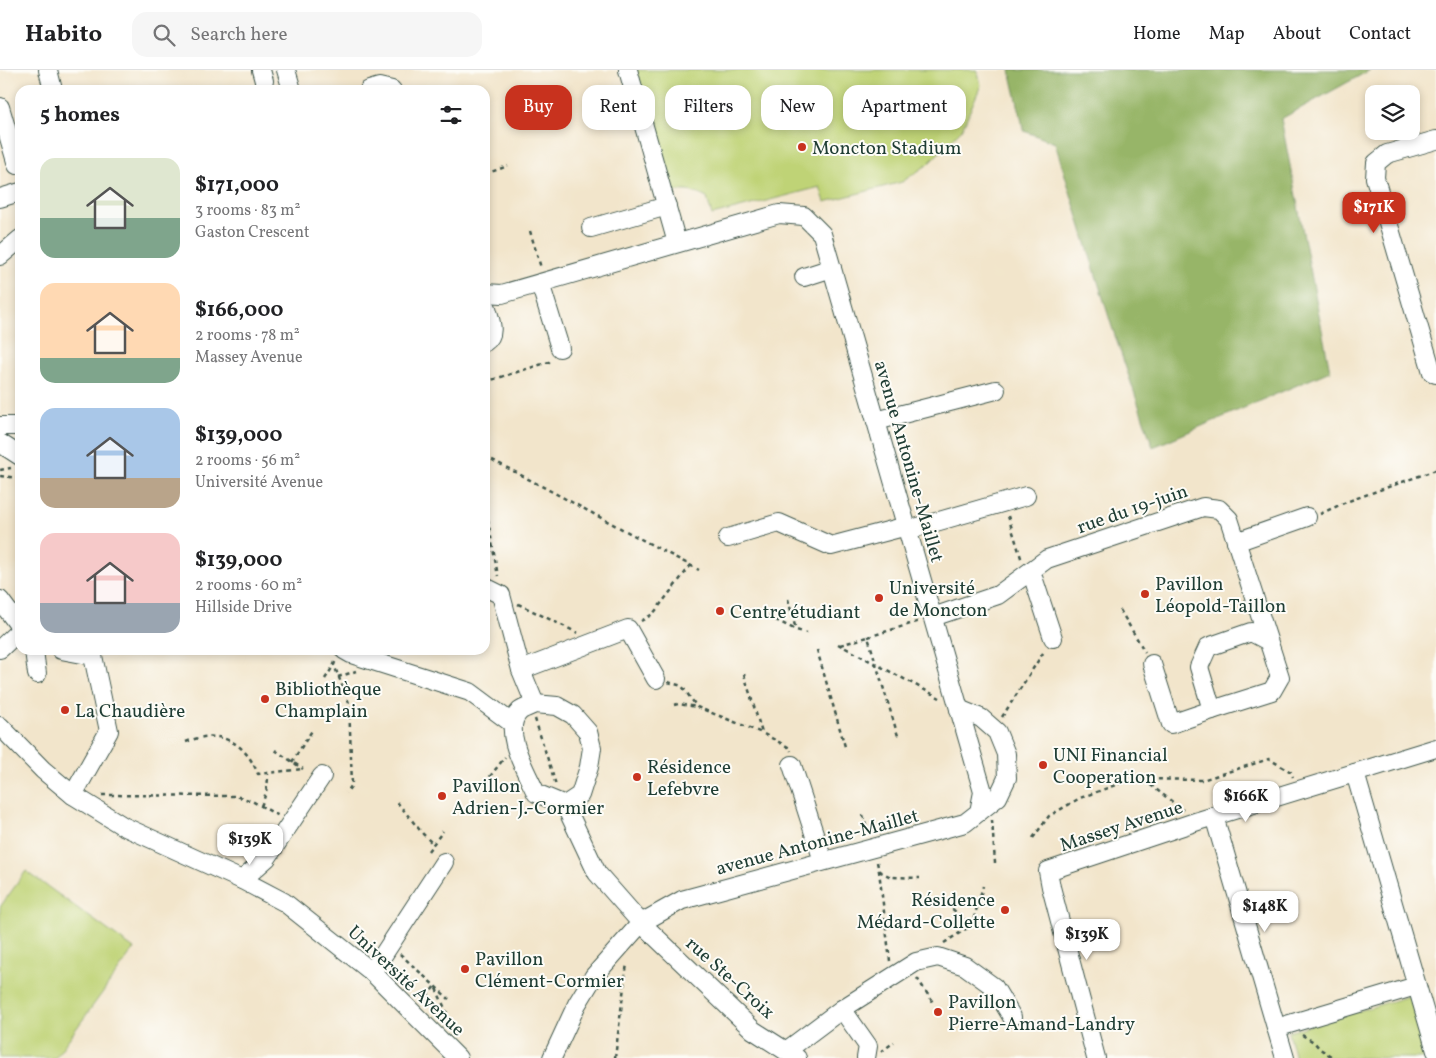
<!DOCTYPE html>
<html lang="en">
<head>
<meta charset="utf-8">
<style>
  body { margin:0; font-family:Vollkorn,serif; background:#f6f6f6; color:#202124; height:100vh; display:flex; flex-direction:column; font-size:19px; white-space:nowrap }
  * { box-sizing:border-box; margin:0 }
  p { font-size:16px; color:#757577 }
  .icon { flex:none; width:28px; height:28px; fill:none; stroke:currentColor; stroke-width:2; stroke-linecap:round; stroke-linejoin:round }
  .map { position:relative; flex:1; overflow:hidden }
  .sheet { position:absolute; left:15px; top:15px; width:475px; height:570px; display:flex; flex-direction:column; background:#fff; border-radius:15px; box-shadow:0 2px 8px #0003 }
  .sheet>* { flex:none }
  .guide { position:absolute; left:505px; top:15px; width:475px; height:45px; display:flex; gap:10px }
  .controls { position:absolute; left:1365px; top:15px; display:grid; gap:10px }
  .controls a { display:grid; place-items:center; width:55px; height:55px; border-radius:10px; background:#fff; box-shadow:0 2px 8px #0003; font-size:25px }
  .price { position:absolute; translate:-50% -42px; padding:0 11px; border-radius:10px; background:#fff; color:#222; font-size:16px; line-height:32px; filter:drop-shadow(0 1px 2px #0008) }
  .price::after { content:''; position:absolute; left:50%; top:30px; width:15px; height:11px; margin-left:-8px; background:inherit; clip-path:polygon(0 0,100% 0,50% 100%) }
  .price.current { background:#c8321e; color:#fff }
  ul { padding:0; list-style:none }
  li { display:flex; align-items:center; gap:15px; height:125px; padding:0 25px }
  li span { display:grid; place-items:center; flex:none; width:140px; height:100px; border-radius:15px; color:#555 }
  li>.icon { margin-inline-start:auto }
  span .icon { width:60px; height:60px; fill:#fffc; stroke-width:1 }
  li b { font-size:21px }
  h2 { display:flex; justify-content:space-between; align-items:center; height:60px; padding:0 25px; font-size:21px }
  .tag { padding:0 18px; border-radius:15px; background:#fff; box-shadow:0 2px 8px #0003; font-size:18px; line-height:45px }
  .tag.current { background:#c8321e; color:#fff }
  header { display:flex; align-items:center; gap:30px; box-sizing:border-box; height:70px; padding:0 25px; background:#fff; border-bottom:1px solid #e0e0e0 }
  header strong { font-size:24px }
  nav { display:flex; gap:28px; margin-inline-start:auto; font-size:18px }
  .search { width:350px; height:45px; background:#f6f6f6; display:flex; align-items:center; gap:12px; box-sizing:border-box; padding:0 18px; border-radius:15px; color:#757577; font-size:19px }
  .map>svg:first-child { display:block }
  .green { fill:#bfd376; stroke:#6f8855 }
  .forest { fill:#97b567; stroke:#5b794e }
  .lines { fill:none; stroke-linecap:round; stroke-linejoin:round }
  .minor-casing { stroke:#3f564b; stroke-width:20 }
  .path { stroke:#3f564b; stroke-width:2.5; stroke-dasharray:4 4; stroke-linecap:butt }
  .minor { stroke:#fff; stroke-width:18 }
  .poi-dot { fill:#c8321e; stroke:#fdfcf7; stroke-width:2 }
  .labels { text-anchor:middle; stroke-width:4; stroke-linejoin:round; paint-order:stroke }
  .poi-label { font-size:19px; fill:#1f3d34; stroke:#fdfcf7; text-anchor:start }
  .street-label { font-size:19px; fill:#1f3d34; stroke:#fdfcf7 }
</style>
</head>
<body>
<header>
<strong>Habito</strong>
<div class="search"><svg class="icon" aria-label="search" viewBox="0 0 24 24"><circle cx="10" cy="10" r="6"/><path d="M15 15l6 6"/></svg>Search here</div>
<nav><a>Home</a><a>Map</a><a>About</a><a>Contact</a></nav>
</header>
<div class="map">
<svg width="1436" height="988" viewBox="0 0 1436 988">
  <rect width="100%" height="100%" fill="#fdfcf7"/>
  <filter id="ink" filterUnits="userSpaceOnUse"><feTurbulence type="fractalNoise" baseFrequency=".02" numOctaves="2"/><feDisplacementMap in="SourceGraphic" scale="10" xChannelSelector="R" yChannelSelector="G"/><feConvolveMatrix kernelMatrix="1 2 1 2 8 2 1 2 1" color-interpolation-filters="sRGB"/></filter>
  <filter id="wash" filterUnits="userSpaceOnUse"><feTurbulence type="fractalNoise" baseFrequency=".0096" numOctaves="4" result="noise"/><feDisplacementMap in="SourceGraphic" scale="20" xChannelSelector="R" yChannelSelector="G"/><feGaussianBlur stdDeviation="1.12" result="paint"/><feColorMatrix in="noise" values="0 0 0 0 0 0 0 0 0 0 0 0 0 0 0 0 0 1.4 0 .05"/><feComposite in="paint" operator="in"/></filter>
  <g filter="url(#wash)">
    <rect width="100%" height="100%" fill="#f2e5cb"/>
    <g class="green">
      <path d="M636,0H977L981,15L962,59L927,95L902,112L825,132L820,117L712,145L707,128C695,122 687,119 673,122Z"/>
      <polygon points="26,801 134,879 55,988 0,988 0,837"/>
      <polygon points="1409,926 1428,988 1295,988 1288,962"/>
    </g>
    <polygon class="forest" points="1010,0 1370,0 1281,49 1330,301 1153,377 1112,257 1055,73 1024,61"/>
  </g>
  <g filter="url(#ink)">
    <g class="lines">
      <g class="minor-casing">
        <g id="minor">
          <polyline points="48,0 53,20"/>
          <polyline points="261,0 264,11"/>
          <polyline points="286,0 292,20"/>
          <polyline points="628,0 677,173"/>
          <polyline points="369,20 379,17 392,20"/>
          <polyline points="0,37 17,95 20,95"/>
          <polyline points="1436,70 1387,84 1376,93 1375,108 1432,302 1436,304"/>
          <polyline points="0,128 20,122"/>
          <polyline points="591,158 667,136"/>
          <polyline points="0,186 20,169"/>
          <polyline points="804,207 832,198"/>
          <polyline points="540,213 560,278"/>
          <polyline points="485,223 502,224 779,144 804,146 822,164 983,722 979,742 965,753 682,830 641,853 594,906 577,934 552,988"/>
          <path d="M485,237L487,238C490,250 497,264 485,272"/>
          <polyline points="876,351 996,320"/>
          <polyline points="0,356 20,356"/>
          <polyline points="0,373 20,386"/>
          <polyline points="908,460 1026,426"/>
          <polyline points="728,468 779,453 831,476 907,456"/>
          <polyline points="1236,472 1307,447"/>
          <polyline points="1031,501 1053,568"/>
          <polyline points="485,517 501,525 521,600"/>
          <polyline points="0,530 20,557"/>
          <polyline points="933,547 998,525 1047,489 1203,437 1219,439 1229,449 1280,607 1272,621 1212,640 1199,597 1208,577 1251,562 1268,571"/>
          <polyline points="0,579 20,560"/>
          <polyline points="34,580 37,604"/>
          <polyline points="61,580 93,586 109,661 73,725"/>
          <polyline points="344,580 351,584 470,622 513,654"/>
          <polyline points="1152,594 1171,654 1212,640"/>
          <path d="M535,634L557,636L573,645L588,662L592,678L589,697L580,725L565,735L536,723C527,703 500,659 520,641C524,638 531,636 535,634Z"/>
          <polyline points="535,634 521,600 628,559 656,609"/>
          <polyline points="959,639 981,648 997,662 1006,684 1007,708 998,727 979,742"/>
          <polyline points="0,656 43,700 73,725 123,756 242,810 284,832 372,902 458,988"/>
          <polyline points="792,695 823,791"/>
          <polyline points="1355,703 1436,981"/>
          <polyline points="565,735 597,803 641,853 753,960 797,988"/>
          <polyline points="1214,746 1285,988"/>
          <polyline points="242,810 267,788 322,706"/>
          <polyline points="372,902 444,792"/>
          <polyline points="842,939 868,976 866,988"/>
          <polyline points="1276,958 1416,916"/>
          <polyline points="786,981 842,939 916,892 938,887 965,896 994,917 1012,947"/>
          <polyline points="1096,988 1051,817 1048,801 1198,751 1436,678"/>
        </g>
      </g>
      <g class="path">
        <polyline points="243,17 244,20"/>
        <polyline points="485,104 508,96"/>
        <polyline points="530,161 541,198"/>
        <polyline points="485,312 549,292 551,289"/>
        <polyline points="485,386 699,500"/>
        <polyline points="0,400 11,398"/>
        <polyline points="0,406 20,408"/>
        <polyline points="485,434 498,506"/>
        <polyline points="1320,444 1346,432 1436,400"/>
        <polyline points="1008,446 1022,491"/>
        <polyline points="788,529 796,560"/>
        <polyline points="518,534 578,563"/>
        <polyline points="1120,540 1145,582"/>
        <polyline points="761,543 796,560 807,563"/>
        <polyline points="641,551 653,544 691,495"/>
        <polyline points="868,567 920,551"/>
        <polyline points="838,574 940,628"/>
        <polyline points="840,575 868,567 898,666"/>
        <polyline points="817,580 846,680"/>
        <polyline points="335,592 334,595 349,633 352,715 346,723"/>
        <polyline points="744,604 762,663 790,678 791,681"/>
        <polyline points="338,607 356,601"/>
        <polyline points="325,609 334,595"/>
        <polyline points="668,612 682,616 697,637 762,663"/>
        <polyline points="674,635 678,634 697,637"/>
        <polyline points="1002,647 1045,580"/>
        <polyline points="535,649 556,715"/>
        <path d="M186,672C220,658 245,672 258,704L303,699"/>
        <polyline points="275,680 303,699"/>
        <polyline points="292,692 313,659"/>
        <polyline points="1144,710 1183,740"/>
        <polyline points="485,713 505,687"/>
        <polyline points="102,725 236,726 252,731 279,746"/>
        <polyline points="397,732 423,764 433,774"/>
        <path d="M261,736C266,725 268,715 268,704"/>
        <polyline points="863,745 869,765"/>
        <polyline points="992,750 995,793"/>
        <polyline points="1033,768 1049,746 1080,728 1121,713 1143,709 1202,710 1269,689 1291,702 1293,707"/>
        <polyline points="428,781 443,761"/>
        <polyline points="877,792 879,801 890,891"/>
        <polyline points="879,801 891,807 920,808"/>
        <polyline points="940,829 972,855"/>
        <polyline points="944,873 972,855 983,816"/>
        <polyline points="400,884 449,929"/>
        <polyline points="917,908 934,934"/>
        <polyline points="422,933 435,916 447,943"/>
        <polyline points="1302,965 1314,972 1320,979 1334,988"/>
        <polyline points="881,982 894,972"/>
        <polyline points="615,988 627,893"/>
      </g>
      <use href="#minor" class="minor"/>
    </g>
  </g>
  <g class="poi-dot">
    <circle cx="802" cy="77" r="5"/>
    <circle cx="1145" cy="524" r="5"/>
    <circle cx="879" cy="528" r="5"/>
    <circle cx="720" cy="541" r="5"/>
    <circle cx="265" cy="629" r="5"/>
    <circle cx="65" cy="640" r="5"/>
    <circle cx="1043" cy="695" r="5"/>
    <circle cx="637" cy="707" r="5"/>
    <circle cx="442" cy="726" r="5"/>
    <circle cx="1005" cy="840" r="5"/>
    <circle cx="465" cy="899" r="5"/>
    <circle cx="938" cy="942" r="5"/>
  </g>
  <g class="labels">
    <g class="poi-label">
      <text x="812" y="84">Moncton Stadium</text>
      <text x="1155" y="520">Pavillon<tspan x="1155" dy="22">Léopold-Taillon</tspan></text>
      <text x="889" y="524">Université<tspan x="889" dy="22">de Moncton</tspan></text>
      <text x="730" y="548">Centre étudiant</text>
      <text x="275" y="625">Bibliothèque<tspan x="275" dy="22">Champlain</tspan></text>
      <text x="75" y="647">La Chaudière</text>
      <text x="1053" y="691">UNI Financial<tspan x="1053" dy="22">Cooperation</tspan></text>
      <text x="647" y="703">Résidence<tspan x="647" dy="22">Lefebvre</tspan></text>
      <text x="452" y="722">Pavillon<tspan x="452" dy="22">Adrien-J.-Cormier</tspan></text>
      <text x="995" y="836" text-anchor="end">Résidence<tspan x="995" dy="22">Médard-Collette</tspan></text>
      <text x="475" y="895">Pavillon<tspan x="475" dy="22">Clément-Cormier</tspan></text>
      <text x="948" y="938">Pavillon<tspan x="948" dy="22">Pierre-Amand-Landry</tspan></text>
    </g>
    <g class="street-label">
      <text transform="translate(910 391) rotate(74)" y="7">avenue Antonine-Maillet</text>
      <text transform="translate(1132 438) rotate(-19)" y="7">rue du 19-juin</text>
      <text transform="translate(1121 755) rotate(-18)" y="7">Massey Avenue</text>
      <text transform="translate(817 771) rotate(-15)" y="7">avenue Antonine-Maillet</text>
      <text transform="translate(731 907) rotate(42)" y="7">rue Ste-Croix</text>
      <text transform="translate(407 910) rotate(43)" y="7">Université Avenue</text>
    </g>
  </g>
</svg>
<div class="controls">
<a><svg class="icon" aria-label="layers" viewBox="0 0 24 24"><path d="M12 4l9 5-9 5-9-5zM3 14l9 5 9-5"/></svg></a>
</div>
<b class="price current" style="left:1374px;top:164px">$171K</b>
<b class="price" style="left:1246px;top:753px">$166K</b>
<b class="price" style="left:250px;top:796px">$139K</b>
<b class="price" style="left:1265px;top:863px">$148K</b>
<b class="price" style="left:1087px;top:891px">$139K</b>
<div class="guide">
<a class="tag current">Buy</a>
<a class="tag">Rent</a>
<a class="tag">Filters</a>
<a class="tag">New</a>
<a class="tag">Apartment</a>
</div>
<section class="sheet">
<h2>5 homes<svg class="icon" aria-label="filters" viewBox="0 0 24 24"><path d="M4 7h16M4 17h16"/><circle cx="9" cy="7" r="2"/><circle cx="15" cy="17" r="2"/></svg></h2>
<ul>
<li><span style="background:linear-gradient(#dfe7d0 60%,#7fa58c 0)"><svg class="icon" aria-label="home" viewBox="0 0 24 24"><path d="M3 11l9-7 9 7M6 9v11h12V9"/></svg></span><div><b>$171,000</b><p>3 rooms · 83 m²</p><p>Gaston Crescent</p></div></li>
<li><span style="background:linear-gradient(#ffd9b3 75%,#7fa58c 0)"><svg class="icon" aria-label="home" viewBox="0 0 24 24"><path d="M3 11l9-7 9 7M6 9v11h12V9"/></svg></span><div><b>$166,000</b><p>2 rooms · 78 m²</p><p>Massey Avenue</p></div></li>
<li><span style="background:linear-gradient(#a9c7e8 70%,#b9a48a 0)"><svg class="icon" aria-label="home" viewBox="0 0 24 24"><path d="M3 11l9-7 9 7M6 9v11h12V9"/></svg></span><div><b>$139,000</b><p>2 rooms · 56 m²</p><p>Université Avenue</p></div></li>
<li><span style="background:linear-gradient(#f6c9c9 70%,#9aa5b1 0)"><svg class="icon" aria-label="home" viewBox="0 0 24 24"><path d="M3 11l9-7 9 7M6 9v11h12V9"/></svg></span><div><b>$139,000</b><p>2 rooms · 60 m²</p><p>Hillside Drive</p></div></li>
</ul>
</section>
</div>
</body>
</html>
